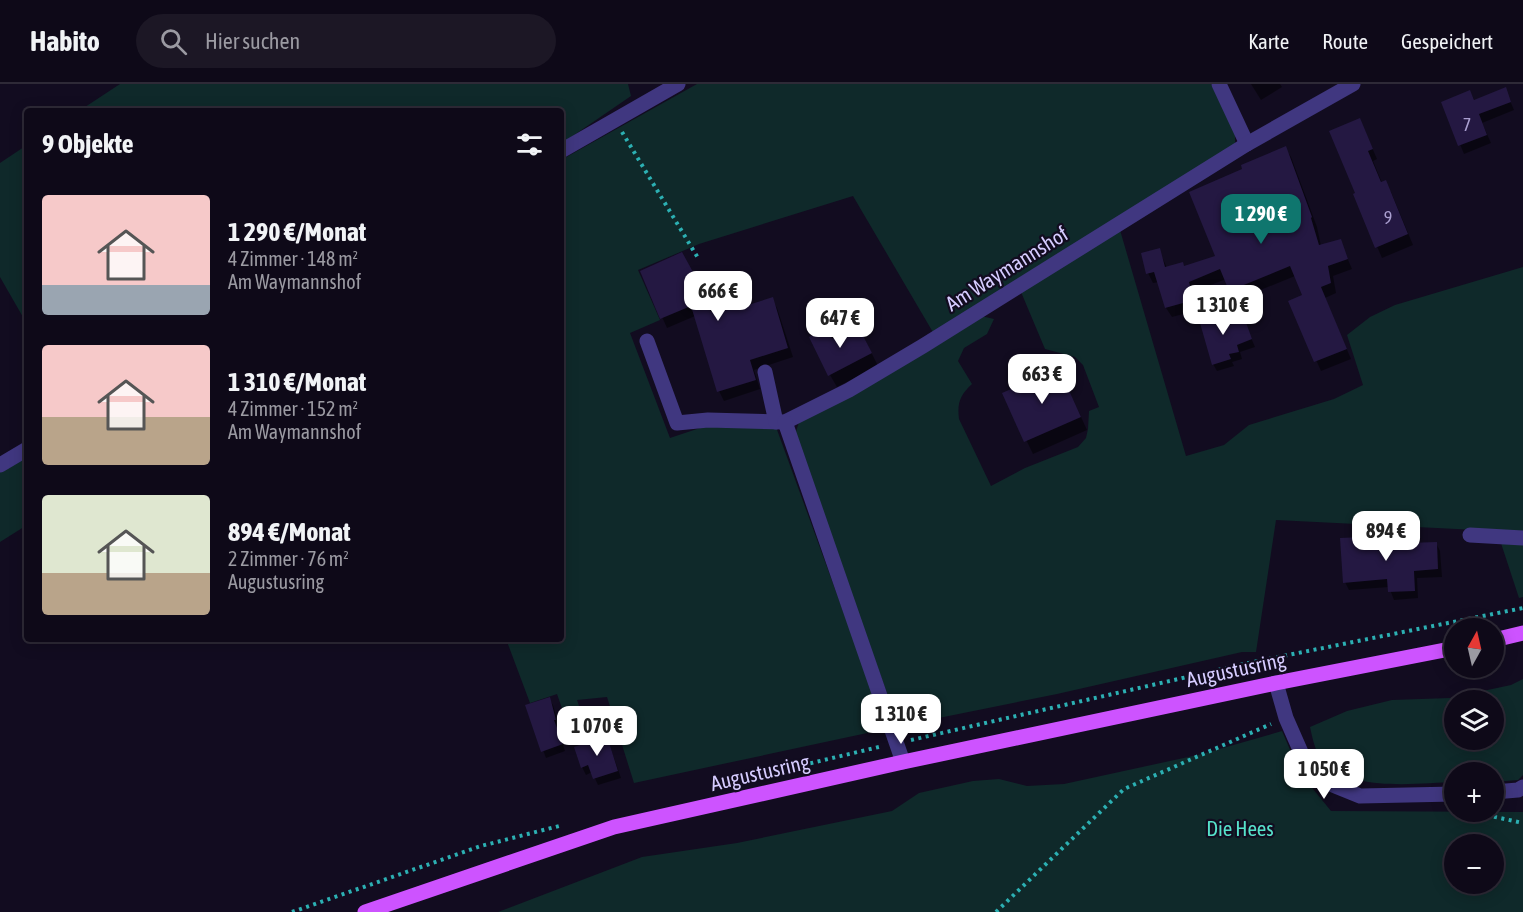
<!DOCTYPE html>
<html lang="de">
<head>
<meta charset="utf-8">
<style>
  body { margin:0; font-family:"Asap Condensed",sans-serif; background:#1c1725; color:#f1f3f6; height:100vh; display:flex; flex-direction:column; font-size:22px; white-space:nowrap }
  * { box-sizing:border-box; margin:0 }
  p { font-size:20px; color:#9b9aa2 }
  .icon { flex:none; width:33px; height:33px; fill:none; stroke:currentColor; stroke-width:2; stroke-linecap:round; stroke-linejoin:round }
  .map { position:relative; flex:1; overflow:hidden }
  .side { position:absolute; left:24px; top:24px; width:540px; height:534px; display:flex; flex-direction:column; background:#0e0918; border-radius:6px; box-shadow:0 3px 15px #0003,0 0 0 2px #2e2a37 }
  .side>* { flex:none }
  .needle { width:39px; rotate:8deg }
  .buttons { position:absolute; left:1444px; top:534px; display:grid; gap:12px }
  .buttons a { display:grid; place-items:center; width:60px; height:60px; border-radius:50%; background:#0e0918; box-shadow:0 3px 15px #0003,0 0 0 2px #2e2a37; font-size:30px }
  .price { position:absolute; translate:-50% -51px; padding:0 14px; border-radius:12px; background:#fff; color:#222; font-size:20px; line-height:39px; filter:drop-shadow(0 2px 3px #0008) }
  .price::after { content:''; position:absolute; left:50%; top:36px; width:18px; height:14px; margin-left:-9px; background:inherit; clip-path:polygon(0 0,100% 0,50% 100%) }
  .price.on { background:#0f766e; color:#fff }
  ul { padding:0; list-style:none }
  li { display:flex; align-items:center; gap:18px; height:150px; padding:0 18px }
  li span { display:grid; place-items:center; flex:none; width:168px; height:120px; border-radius:6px; color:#555 }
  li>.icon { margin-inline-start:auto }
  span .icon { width:72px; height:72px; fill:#fffc; stroke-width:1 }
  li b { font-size:26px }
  h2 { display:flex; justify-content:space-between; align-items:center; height:72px; padding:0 18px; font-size:26px }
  header { display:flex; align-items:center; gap:36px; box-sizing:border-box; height:84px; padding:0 30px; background:#0e0918; border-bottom:2px solid #2e2a37 }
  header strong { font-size:28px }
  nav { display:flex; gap:33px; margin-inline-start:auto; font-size:21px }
  .search { width:420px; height:54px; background:#1c1725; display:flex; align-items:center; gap:15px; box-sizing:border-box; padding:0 21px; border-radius:33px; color:#9b9aa2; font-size:22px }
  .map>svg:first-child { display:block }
  .green { fill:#0f292a; fill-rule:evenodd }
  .shadow { fill:#0007 }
  .building { fill:#241842 }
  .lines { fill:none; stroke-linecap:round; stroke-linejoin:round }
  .path { stroke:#2cb0b3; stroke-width:4; stroke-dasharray:3 4.5; stroke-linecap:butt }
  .minor { stroke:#403780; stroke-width:15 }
  .major { stroke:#cd53ff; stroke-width:15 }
  .labels { text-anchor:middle; stroke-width:4.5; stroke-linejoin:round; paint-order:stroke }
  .number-label { font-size:18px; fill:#aa9fd0 }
  .street-label { font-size:21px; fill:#d6ccff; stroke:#120c20 }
  .park-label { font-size:21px; fill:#56e1ca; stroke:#120c20 }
</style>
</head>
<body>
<header>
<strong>Habito</strong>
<div class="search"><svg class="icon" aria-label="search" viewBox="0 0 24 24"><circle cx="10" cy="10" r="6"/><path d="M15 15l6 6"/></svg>Hier suchen</div>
<nav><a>Karte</a><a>Route</a><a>Gespeichert</a></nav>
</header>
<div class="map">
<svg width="1523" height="828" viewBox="0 0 1523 828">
  <rect width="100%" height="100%" fill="#120c20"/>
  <g class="green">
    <polygon points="120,0 628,0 631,12 561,60 561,27 79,27"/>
    <polygon points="697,0 1211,0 1235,49 1235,60 934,250 853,112 699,160 638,186 660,236 630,249 670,354 712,340 776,343 886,645 634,699 607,613 577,616 581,628 565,633 557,610 530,619 506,555 561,555 561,471 563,470 561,463 561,76"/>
    <polygon points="27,61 27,240 0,193 0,79"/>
    <path d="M1120,146L1186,372L1224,361L1249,341L1334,315L1363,301L1347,251L1370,233L1395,221L1523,183V513L1519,514L1497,447L1276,436L1256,568H1242L1057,610L899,642L794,354L799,338L981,232L994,235L987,250L964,264L958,277L972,300C960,311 957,319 959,335L991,402L1025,384L1078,363L1086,354L1088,345L1089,327L1099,323L1083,281L1075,273L1045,265L1021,208Z"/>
    <polygon points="27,370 27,441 0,458 0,385"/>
    <path d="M1523,595V691L1518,696L1494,698V688H1455V698C1415,699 1343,710 1318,670C1314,662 1312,652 1310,643L1347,627L1392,616L1450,614L1511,601ZM1455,616H1494V656H1455Z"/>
    <path d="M1282,647L1300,689L1331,727L1523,728V828H498L642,773L737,759L892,727L919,709L973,697L999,695L1027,702L1064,700L1202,670ZM1494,760V800H1455V760Z"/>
  </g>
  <g class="shadow">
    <polygon points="1251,0 1280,0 1282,3 1261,16"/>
    <polygon points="1505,5 1514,26 1482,39 1491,59 1464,70 1443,18 1470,8 1475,17"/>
    <polygon points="1360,36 1377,75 1373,77 1382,99 1391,108 1413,161 1382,174 1355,111 1357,110"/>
    <polygon points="1285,64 1291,73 1317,143 1321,162 1340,157 1352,185 1333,192 1336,209 1325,214 1351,275 1321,287 1290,217 1304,211 1295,192 1236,216 1226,195 1193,208 1198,226 1172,233 1166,224 1159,198 1153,199 1148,189 1159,166 1167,184 1184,184 1217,173 1244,85"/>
    <polygon points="681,170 698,199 711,229 739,225 772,215 777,224 793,273 754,286 760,305 724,317 719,307 695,232 667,244 642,188"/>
    <polygon points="1216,228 1222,242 1243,235 1255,263 1240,268 1242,275 1232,278 1234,282 1217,287 1213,280"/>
    <polygon points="865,256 878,282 837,303 830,291 832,257"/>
    <polygon points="1065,298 1087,346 1033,370 1004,310"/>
    <polygon points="1376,455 1380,462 1436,459 1440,467 1442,493 1417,494 1418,514 1394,516 1389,503 1349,506 1345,498"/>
    <polygon points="549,615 553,621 559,642 557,643 565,667 546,674 527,622"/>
    <polygon points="607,654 621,694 598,701 592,688 586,691 582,683"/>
  </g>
  <g class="building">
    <polygon points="1506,3 1511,18 1479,30 1487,51 1458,62 1441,18 1470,6 1474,16"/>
    <polygon points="1360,34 1373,65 1368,67 1381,98 1386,96 1408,150 1375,164 1353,110 1355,109 1329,47"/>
    <polygon points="1286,62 1312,133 1311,134 1319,161 1341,155 1348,175 1328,182 1331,199 1321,203 1347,265 1314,278 1288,217 1302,211 1290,182 1229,207 1220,185 1189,198 1194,216 1165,224 1154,188 1146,190 1141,169 1160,164 1165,183 1183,178 1184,182 1215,172 1189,108 1242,85 1241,81"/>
    <polygon points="682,168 693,188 711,228 738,219 739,224 773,213 788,264 750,276 756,296 717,308 691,222 660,235 640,187"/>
    <polygon points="1216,226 1221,241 1244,233 1252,255 1237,261 1239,268 1229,270 1231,275 1212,281 1198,232"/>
    <polygon points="858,242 872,269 828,292 809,253 826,244 832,255"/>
    <polygon points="1059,284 1081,333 1024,358 1002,309"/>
    <polygon points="1363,453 1377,453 1377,460 1437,458 1438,485 1414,487 1415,507 1388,508 1387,495 1343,499 1340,454"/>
    <polygon points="550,613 556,636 554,636 563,660 541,668 525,621"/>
    <polygon points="607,652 618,687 593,695 588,681 581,684 574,663"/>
  </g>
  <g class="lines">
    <g class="path">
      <polyline points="622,48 698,174"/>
      <polyline points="911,656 1253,578 1523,524"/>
      <polyline points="803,681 883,662"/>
      <polyline points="1472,728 1523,739"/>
      <polyline points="292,828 481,762 563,741"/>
      <polyline points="996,828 1124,705 1271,640"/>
    </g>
    <g class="minor">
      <polyline points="1219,0 1247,60"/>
      <polyline points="561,67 678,0"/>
      <polyline points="647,257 677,339 708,336 785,338 849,306 923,262 1247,60 1353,0"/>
      <polyline points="765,288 776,338"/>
      <polyline points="785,338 903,678"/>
      <polyline points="0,381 27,365"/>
      <polyline points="1470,451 1523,454"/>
      <polyline points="1276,599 1286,634 1304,675 1323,697 1360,712 1455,710"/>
      <polyline points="1494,708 1518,706 1523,703"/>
    </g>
    <g class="major">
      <polyline points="1494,556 1523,549"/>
      <polyline points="365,828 614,743 903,678 1276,599 1455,564"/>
    </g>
  </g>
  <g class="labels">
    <g class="number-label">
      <text x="1467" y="47">7</text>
      <text x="1388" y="140">9</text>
    </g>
    <g class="street-label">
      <text transform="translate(1007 185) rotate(-32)" y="7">Am Waymannshof</text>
      <text transform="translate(1236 586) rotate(-12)" y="7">Augustusring</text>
      <text transform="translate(760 689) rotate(-13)" y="7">Augustusring</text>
    </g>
    <g class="park-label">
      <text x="1240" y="752">Die Hees</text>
    </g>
  </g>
</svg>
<div class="buttons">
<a><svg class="needle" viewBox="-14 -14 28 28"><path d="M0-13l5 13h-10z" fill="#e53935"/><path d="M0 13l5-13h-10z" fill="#9b9aa2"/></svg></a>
<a><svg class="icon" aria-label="layers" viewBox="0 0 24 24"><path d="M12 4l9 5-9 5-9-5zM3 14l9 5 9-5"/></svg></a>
<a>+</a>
<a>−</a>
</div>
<b class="price on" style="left:1261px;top:161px">1 290 €</b>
<b class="price" style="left:718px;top:238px">666 €</b>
<b class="price" style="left:1223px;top:252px">1 310 €</b>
<b class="price" style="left:840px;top:265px">647 €</b>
<b class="price" style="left:1042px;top:321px">663 €</b>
<b class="price" style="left:1386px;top:478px">894 €</b>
<b class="price" style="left:901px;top:661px">1 310 €</b>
<b class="price" style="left:597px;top:673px">1 070 €</b>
<b class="price" style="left:1324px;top:716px">1 050 €</b>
<section class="side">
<h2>9 Objekte<svg class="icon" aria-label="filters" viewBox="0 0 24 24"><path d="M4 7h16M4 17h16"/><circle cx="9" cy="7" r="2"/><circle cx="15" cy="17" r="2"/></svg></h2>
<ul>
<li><span style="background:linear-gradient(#f6c9c9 75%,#9aa5b1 0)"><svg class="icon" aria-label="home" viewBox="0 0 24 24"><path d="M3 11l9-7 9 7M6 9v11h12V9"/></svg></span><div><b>1 290 €/Monat</b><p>4 Zimmer · 148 m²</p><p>Am Waymannshof</p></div></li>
<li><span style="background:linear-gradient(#f6c9c9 60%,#b9a48a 0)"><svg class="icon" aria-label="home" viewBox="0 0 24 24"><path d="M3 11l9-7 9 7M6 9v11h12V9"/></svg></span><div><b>1 310 €/Monat</b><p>4 Zimmer · 152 m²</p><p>Am Waymannshof</p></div></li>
<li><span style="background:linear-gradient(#dfe7d0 65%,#b9a48a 0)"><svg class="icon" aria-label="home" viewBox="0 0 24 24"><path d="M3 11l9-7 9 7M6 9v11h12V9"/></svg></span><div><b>894 €/Monat</b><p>2 Zimmer · 76 m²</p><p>Augustusring</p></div></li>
</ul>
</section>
</div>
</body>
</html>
